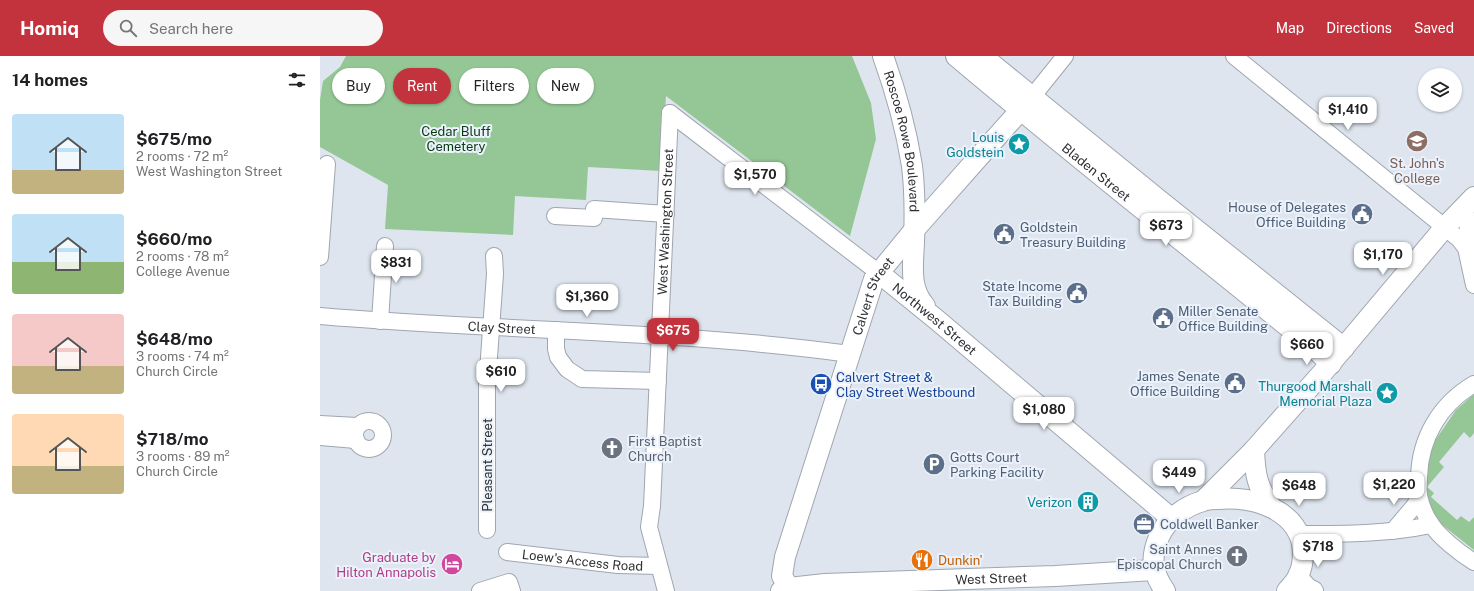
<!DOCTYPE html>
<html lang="en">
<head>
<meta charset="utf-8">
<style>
  body { margin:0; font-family:"Public Sans",sans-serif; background:#f6f6f6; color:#202124; height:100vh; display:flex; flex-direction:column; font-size:15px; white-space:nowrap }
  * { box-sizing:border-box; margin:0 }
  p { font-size:13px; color:#757577 }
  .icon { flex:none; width:22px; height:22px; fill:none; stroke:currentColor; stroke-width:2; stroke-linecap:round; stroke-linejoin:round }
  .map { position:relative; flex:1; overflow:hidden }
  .drawer { display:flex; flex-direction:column; background:#fff; width:320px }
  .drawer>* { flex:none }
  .banner { position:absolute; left:12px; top:12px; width:380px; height:36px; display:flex; gap:8px }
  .tools { position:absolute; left:1098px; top:12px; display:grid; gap:8px }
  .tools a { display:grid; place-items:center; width:44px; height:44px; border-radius:50%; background:#fff; box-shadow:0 1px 3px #0004; font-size:20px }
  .price { position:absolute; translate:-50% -34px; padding:0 9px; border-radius:8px; background:#fff; color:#222; font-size:13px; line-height:26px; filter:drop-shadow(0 1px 2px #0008) }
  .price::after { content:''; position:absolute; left:50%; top:24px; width:12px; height:9px; margin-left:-6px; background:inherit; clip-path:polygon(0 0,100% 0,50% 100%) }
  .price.current { background:#c3333d; color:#fff }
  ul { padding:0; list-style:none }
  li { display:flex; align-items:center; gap:12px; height:100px; padding:0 12px }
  li span { display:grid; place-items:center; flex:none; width:112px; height:80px; border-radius:4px; color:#555 }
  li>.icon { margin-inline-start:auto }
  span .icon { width:48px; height:48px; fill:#fffc; stroke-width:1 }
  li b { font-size:17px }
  h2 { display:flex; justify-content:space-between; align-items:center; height:48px; padding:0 12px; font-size:17px }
  .tag { padding:0 14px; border-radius:18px; background:#fff; box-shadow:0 1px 3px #0004; font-size:14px; line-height:36px }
  .tag.current { background:#c3333d; color:#fff }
  header { display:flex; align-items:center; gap:24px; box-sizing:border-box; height:56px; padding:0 20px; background:#c3333d; color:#fff }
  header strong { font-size:19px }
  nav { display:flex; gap:22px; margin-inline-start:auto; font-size:14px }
  .search { width:280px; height:36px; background:#f6f6f6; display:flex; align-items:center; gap:10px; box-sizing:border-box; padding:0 14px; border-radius:22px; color:#757577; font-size:15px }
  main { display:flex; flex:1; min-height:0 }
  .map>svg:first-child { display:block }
  .green { fill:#94c795 }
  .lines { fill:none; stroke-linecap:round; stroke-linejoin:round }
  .minor-casing { stroke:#a0a6af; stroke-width:18 }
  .major-casing { stroke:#a0a6af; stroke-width:22 }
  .minor { stroke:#fff; stroke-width:16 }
  .major { stroke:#fff; stroke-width:20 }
  .labels { text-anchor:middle; stroke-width:4; stroke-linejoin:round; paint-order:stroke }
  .park-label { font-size:13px; fill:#093b10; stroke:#ebf2fb }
  .culture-label { font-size:13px; fill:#0d838f; stroke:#ebf2fb; text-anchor:end }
  .street-label { font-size:13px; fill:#2e3034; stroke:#ebf2fb }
  .education-label { font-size:13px; fill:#785e54; stroke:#ebf2fb }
  .service-label { font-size:13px; fill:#4e5e75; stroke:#ebf2fb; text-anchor:start }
  .transit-label { font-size:13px; fill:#164399; stroke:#ebf2fb; text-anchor:start }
  .worship-label { font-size:13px; fill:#5b616d; stroke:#ebf2fb; text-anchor:start }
  .hotel-label { font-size:13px; fill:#b23c85; stroke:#ebf2fb; text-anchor:end }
  .food-label { font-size:13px; fill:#c56008; stroke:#ebf2fb; text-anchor:start }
</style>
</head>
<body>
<header>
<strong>Homiq</strong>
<div class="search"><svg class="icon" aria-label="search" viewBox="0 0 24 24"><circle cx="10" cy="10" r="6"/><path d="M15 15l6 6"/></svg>Search here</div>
<nav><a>Map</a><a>Directions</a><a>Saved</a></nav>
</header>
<main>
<section class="drawer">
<h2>14 homes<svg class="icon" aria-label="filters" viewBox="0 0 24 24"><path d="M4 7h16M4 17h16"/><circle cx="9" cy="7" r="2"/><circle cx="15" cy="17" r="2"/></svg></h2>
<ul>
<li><span style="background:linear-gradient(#bfe0f5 70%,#c2b280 0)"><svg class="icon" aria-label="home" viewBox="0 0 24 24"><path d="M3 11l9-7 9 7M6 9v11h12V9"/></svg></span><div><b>$675/mo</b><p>2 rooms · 72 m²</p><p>West Washington Street</p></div></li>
<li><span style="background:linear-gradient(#bfe0f5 60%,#8fb573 0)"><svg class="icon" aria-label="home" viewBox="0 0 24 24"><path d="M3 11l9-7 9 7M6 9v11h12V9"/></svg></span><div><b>$660/mo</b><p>2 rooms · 78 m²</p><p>College Avenue</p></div></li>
<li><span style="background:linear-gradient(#f6c9c9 65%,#c2b280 0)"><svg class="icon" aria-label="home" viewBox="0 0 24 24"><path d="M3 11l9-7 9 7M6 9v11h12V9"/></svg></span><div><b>$648/mo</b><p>3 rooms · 74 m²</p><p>Church Circle</p></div></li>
<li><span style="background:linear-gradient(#ffd9b3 65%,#c2b280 0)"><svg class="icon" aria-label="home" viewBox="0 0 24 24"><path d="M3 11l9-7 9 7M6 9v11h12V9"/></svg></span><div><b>$718/mo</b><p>3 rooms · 89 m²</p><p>Church Circle</p></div></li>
</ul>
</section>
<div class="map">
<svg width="1154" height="535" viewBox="0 0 1154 535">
  <rect width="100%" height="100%" fill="#dee5ee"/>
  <g class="green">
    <polygon points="26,0 532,0 551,47 556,83 530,180 346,40 341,115 268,111 266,144 195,140 193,179 65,173 68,129 0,91 0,44 3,25 20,11"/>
    <polygon points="1154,338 1154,377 1150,382 1144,376 1119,406 1124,411 1107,431 1114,437 1111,441 1137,464 1141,460 1149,466 1154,461 1154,494 1116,464 1107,446 1106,431 1108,402 1112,389 1136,354"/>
  </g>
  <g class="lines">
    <g class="minor-casing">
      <g id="minor">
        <polyline points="914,0 1139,183 1146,192 1154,229"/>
        <polyline points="712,41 745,0"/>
        <polyline points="350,57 559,217"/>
        <polyline points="1145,151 1149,182 1146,192"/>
        <polyline points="235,160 274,162 274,153 346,158"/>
        <polyline points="0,201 7,108"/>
        <path id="s1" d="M0,260C176,275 354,274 530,298"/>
        <polyline points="60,265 65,190"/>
        <polyline points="236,274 236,293 238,301 247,313 262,323 338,325"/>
        <path d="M1154,328C1120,348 1100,382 1099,421C1099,427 1098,434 1099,440C1101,449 1106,461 1111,468C1119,481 1141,498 1154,506"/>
        <circle cx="49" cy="379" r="14"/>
        <polyline points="0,368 37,370"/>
        <polyline points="0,381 36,384"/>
        <polyline points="167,474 167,329 175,218 174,200"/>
        <polyline points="1073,475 1095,449 1099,439"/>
        <path d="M980,478C1024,478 1068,478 1111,469"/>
        <path id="s2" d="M187,496L298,509L339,510"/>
        <polyline points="160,535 189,526 192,535"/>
        <path id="s3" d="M346,535L329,471L332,450L350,57"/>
      </g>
    </g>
    <g class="major-casing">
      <g id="major">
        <path id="s4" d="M563,0C576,36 586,72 592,110C595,135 595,161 594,186C593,210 589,232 605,250"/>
        <path id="s5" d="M636,0C753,99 874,194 993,291L1011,308"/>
        <polyline points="662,0 839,144 1024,292"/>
        <path id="s6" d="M559,217L617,264L852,463"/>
        <path d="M934,394C935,419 937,430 951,451"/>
        <polyline points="884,444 934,394 1004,315 1125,171 1154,141"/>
        <polyline points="978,522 988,533 993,535"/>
        <path id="s7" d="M469,532L462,520L465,501L554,223L595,173L712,41"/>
        <path id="s8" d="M461,535L469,532L505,528L735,520L834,514"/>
        <path d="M845,535C832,516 830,502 839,481C847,463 865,450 883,445C888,443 893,443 898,443C934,439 982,455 983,497C983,505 982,513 978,520C976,526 971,530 967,535"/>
      </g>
    </g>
    <use href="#minor" class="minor"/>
    <use href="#major" class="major"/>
  </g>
  <defs>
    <g id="university-disc" transform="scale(1.15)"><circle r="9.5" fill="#8d6e63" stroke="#ebf2fb"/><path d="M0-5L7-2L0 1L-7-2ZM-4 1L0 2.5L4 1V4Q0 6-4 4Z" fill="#fff"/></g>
    <g id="sight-disc" transform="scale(1.15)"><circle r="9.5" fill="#0f9aa8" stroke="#ebf2fb"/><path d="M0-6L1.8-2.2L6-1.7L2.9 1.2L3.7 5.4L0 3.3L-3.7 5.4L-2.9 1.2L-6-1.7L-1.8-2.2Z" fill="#fff"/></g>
    <g id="civic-disc" transform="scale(1.15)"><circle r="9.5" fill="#5c6f8a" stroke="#ebf2fb"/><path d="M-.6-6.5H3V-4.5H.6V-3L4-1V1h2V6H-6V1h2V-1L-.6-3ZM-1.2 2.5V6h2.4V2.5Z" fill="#fff"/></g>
    <g id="bus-disc" transform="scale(1.15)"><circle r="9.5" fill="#1a4fb4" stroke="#ebf2fb"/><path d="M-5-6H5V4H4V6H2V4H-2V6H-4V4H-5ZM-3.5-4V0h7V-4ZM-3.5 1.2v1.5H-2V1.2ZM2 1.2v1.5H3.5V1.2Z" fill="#fff"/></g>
    <g id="church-disc" transform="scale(1.15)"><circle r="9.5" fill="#6b7280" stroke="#ebf2fb"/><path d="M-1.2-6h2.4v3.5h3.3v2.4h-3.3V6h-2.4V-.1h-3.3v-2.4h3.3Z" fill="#fff"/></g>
    <g id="parking-disc" transform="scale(1.15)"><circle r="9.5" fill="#5c6f8a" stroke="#ebf2fb"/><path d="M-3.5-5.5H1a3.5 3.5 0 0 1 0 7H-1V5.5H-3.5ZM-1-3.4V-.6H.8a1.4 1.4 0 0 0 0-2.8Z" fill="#fff"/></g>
    <g id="building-disc" transform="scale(1.15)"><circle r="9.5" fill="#0f9aa8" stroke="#ebf2fb"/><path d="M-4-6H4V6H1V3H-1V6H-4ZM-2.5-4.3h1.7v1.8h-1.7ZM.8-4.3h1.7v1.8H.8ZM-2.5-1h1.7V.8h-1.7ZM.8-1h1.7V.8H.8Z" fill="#fff"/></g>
    <g id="office-disc" transform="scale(1.15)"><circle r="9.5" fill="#5c6f8a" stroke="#ebf2fb"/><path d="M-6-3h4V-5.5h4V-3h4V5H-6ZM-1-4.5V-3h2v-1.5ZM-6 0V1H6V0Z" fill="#fff"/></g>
    <g id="restaurant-disc" transform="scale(1.15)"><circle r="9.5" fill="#e8710a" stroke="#ebf2fb"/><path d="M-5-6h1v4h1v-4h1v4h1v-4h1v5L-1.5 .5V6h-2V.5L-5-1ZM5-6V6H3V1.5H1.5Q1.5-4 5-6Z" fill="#fff"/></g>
    <g id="hotel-disc" transform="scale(1.15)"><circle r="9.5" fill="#d1479c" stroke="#ebf2fb"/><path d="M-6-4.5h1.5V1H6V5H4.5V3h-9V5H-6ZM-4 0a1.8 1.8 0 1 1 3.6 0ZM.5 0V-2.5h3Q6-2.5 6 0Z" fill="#fff"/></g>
  </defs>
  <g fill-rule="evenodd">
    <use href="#university-disc" x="1097" y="85"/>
    <use href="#sight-disc" x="699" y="88"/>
    <use href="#civic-disc" x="1042" y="158"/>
    <use href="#civic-disc" x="684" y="178"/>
    <use href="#civic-disc" x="757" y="237"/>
    <use href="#civic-disc" x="843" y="262"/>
    <use href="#civic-disc" x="915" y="327"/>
    <use href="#bus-disc" x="501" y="328"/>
    <use href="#sight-disc" x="1067" y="337"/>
    <use href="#church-disc" x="292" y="392"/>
    <use href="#parking-disc" x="614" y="408"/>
    <use href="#building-disc" x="768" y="446"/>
    <use href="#office-disc" x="824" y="468"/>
    <use href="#church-disc" x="917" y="500"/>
    <use href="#restaurant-disc" x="602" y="504"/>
    <use href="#hotel-disc" x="132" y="508"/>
  </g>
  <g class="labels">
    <g class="park-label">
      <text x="136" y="80">Cedar Bluff<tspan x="136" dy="15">Cemetery</tspan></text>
    </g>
    <g class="culture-label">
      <text x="684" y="86">Louis<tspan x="684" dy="15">Goldstein</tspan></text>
      <text x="1052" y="335">Thurgood Marshall<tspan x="1052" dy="15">Memorial Plaza</tspan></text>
      <text x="752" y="451">Verizon</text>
    </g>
    <g class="street-label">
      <text dy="5" stroke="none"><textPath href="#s4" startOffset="88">Roscoe Rowe Boulevard</textPath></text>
      <text dy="5" stroke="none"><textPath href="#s5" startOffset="182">Bladen Street</textPath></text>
      <text dy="5" stroke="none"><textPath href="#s3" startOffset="372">West Washington Street</textPath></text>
      <text dy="5" stroke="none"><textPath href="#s7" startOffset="309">Calvert Street</textPath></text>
      <text dy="5" stroke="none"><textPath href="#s6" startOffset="72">Northwest Street</textPath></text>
      <text dy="5" stroke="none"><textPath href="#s1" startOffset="182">Clay Street</textPath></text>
      <text transform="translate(167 409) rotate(-90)" y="5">Pleasant Street</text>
      <text dy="5" stroke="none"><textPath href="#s2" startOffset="76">Loew's Access Road</textPath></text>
      <text dy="5" stroke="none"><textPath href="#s8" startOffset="211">West Street</textPath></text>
    </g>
    <g class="education-label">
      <text x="1097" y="112">St. John's<tspan x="1097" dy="15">College</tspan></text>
    </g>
    <g class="service-label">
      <text x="1026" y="156" text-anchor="end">House of Delegates<tspan x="1026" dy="15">Office Building</tspan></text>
      <text x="700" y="176">Goldstein<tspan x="700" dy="15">Treasury Building</tspan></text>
      <text x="742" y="235" text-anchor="end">State Income<tspan x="742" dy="15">Tax Building</tspan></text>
      <text x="858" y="260">Miller Senate<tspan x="858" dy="15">Office Building</tspan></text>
      <text x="900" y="325" text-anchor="end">James Senate<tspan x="900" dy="15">Office Building</tspan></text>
      <text x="630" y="406">Gotts Court<tspan x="630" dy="15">Parking Facility</tspan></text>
      <text x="840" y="473">Coldwell Banker</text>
    </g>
    <g class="transit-label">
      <text x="516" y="326">Calvert Street &amp;<tspan x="516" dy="15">Clay Street Westbound</tspan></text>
    </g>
    <g class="worship-label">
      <text x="308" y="390">First Baptist<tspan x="308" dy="15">Church</tspan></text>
      <text x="902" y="498" text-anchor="end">Saint Annes<tspan x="902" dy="15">Episcopal Church</tspan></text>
    </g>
    <g class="hotel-label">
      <text x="116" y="506">Graduate by<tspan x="116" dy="15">Hilton Annapolis</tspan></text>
    </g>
    <g class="food-label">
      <text x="618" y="509">Dunkin'</text>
    </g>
  </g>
</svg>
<div class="tools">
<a><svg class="icon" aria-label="layers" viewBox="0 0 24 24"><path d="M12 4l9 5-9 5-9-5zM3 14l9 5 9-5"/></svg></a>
</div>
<b class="price" style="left:1028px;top:75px">$1,410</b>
<b class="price" style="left:435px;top:140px">$1,570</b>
<b class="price" style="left:846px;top:191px">$673</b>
<b class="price" style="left:1063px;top:220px">$1,170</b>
<b class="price" style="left:76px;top:228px">$831</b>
<b class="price" style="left:267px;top:262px">$1,360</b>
<b class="price current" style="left:353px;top:296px">$675</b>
<b class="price" style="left:987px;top:310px">$660</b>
<b class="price" style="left:181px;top:337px">$610</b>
<b class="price" style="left:724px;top:375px">$1,080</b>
<b class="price" style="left:859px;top:438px">$449</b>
<b class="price" style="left:1074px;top:450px">$1,220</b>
<b class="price" style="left:979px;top:451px">$648</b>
<b class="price" style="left:998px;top:512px">$718</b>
<div class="banner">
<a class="tag">Buy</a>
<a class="tag current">Rent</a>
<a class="tag">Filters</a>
<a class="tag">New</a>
</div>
</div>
</main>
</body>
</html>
